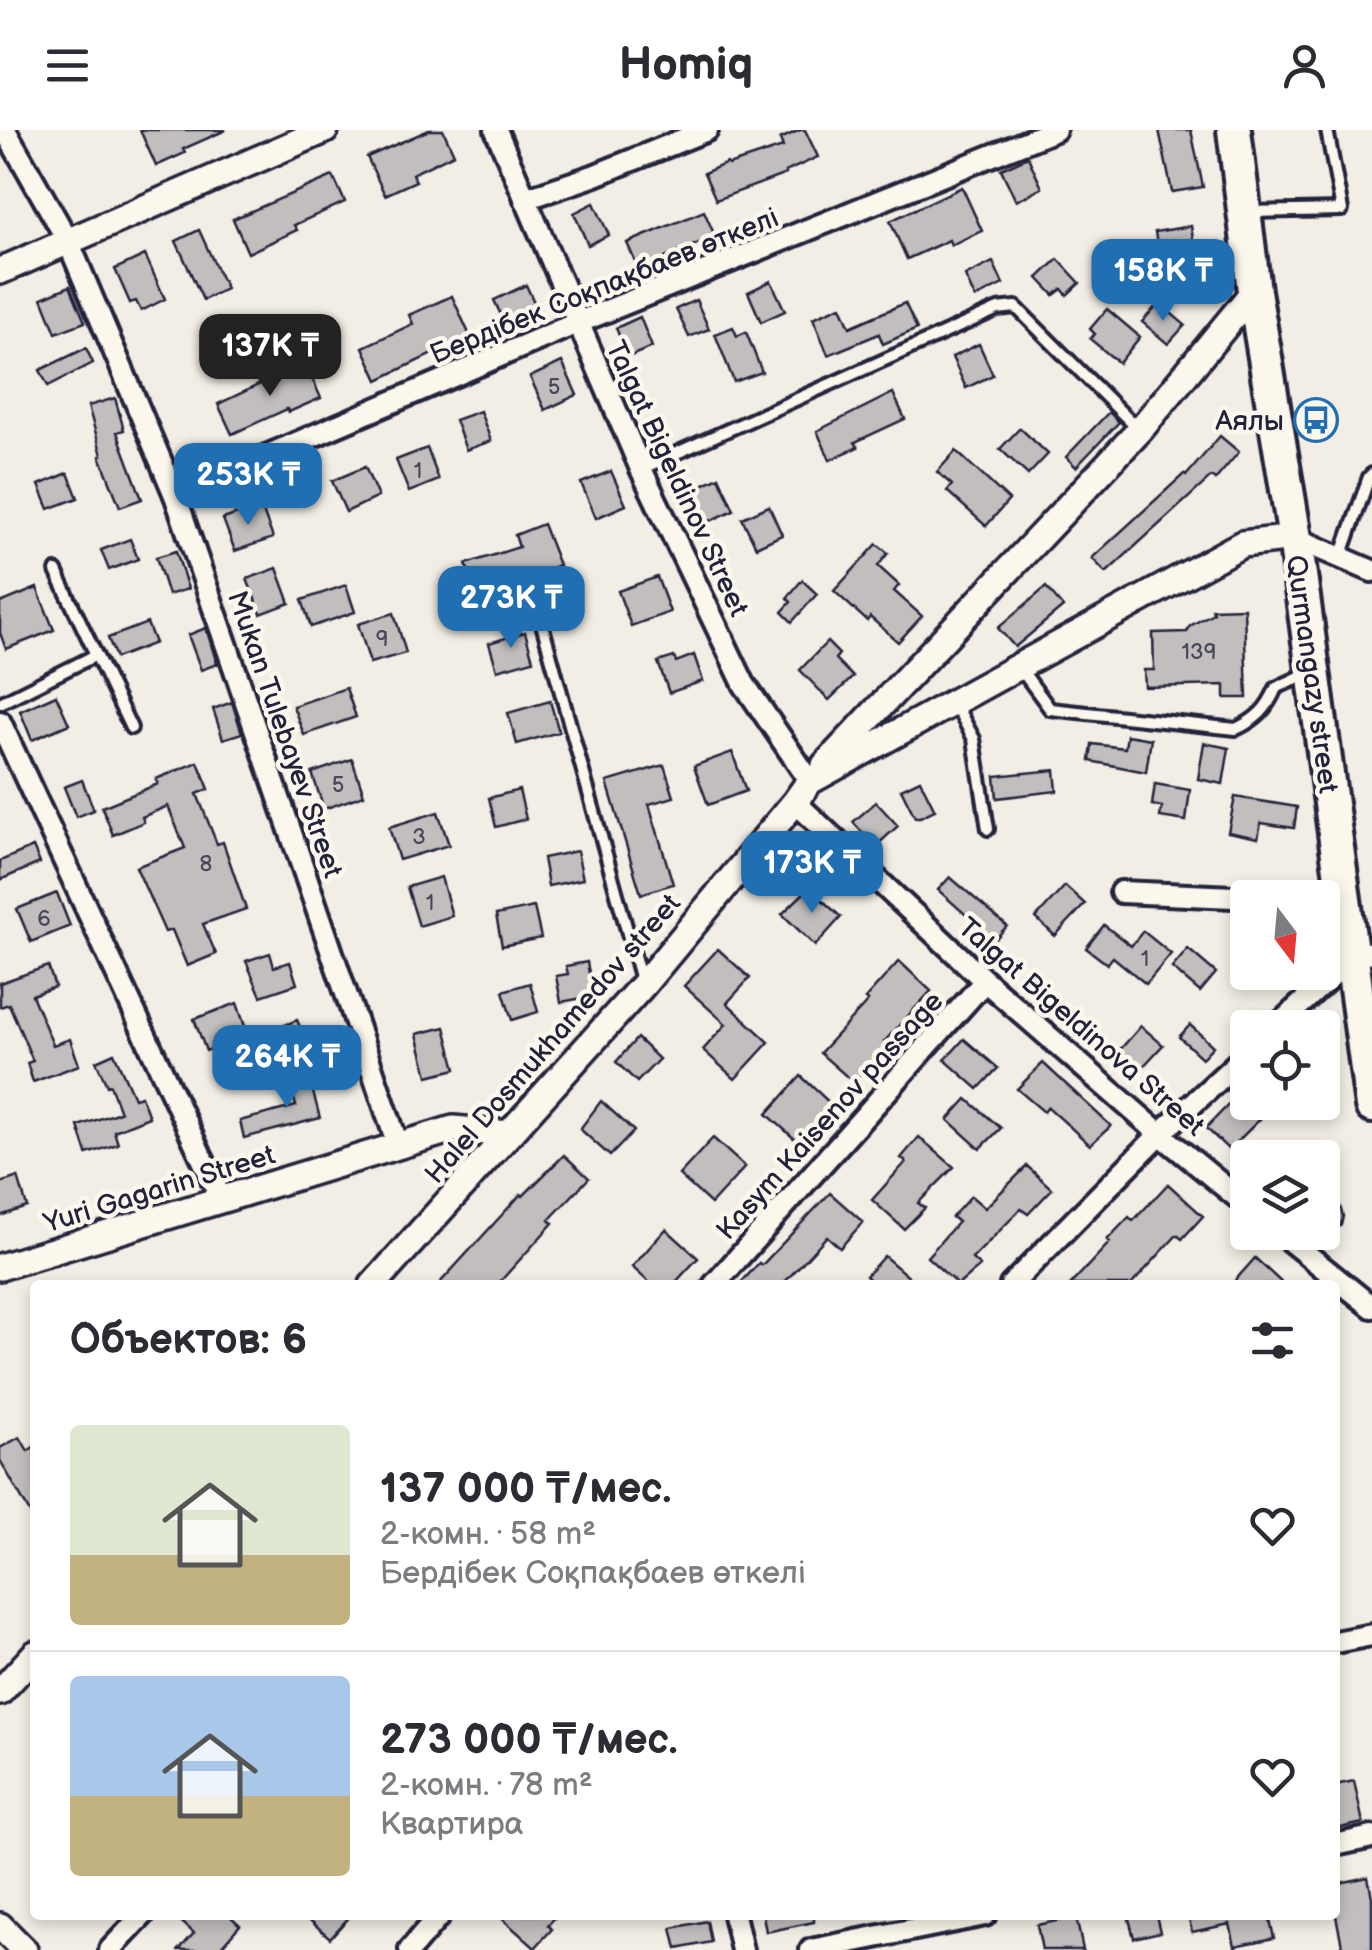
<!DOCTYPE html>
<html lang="ru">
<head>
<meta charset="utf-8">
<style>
  body { margin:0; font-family:"Balsamiq Sans",sans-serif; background:#f7f7f7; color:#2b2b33; height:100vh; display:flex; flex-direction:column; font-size:38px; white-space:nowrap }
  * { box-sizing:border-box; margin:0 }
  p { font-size:32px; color:#7c7c81 }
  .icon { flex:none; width:55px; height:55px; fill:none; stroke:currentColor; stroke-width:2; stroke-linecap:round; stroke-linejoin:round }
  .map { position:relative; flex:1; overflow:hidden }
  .panel { position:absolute; left:30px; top:1150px; width:1310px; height:640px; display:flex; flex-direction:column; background:#fff; border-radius:10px; box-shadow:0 5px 15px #0003 }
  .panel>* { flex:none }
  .needle { width:65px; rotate:164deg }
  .controls { position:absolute; left:1230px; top:750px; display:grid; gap:20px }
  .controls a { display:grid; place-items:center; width:110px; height:110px; border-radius:10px; background:#fff; box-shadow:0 5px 15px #0003; font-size:50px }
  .price { position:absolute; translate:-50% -85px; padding:0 22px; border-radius:20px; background:#1f6fb2; color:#fff; font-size:32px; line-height:65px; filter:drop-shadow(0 2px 5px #0008) }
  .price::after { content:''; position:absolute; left:50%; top:60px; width:30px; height:22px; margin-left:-15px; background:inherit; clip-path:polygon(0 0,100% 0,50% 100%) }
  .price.on { background:#222; color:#fff }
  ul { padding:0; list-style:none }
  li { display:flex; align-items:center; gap:30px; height:250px; padding:0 40px }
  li+li { border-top:2px solid #e1e1e2 }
  li span { display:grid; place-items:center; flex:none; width:280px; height:200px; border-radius:10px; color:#555 }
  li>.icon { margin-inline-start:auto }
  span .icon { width:120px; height:120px; fill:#fffc; stroke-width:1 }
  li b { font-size:42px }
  h2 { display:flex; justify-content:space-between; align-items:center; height:120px; padding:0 40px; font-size:42px }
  header { display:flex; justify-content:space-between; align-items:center; height:130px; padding:0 40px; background:#fff; font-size:45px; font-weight:700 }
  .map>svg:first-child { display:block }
  .building { fill:#c2bebe; stroke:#22223b; stroke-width:2.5 }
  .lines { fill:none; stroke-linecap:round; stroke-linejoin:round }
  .service-casing { stroke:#22223b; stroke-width:18 }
  .minor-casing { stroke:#22223b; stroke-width:28 }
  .tertiary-casing { stroke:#22223b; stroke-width:32 }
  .primary-casing { stroke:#22223b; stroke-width:40 }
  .service { stroke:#fbf7ec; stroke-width:10 }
  .minor { stroke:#fbf7ec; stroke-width:20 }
  .tertiary { stroke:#fbf7ec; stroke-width:25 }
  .primary { stroke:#fbf7ec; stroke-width:32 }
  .labels { text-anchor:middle; stroke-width:9; stroke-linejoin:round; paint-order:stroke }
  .number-label { font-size:22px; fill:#4a495c }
  .street-label { font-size:28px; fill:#22223b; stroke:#fbf7ec }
  .poi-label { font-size:28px; fill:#22223b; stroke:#fbf7ec; text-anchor:end }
</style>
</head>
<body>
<header><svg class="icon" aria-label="menu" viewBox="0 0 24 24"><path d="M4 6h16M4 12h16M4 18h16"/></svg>Homiq<svg class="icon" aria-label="person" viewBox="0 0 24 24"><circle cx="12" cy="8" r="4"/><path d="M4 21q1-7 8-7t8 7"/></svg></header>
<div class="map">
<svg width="1372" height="1820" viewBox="0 0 1372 1820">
  <rect width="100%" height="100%" fill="#f2eee5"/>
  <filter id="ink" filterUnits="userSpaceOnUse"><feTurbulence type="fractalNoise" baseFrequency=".01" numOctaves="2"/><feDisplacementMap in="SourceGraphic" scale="20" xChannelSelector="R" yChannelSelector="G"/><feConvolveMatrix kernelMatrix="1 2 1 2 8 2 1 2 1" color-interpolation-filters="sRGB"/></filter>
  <g filter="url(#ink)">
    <g class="building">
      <polygon points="140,0 226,0 183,19 185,23 156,36"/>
      <polygon points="429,0 443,0 454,24 412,44 416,51 385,65 367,27"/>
      <polygon points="800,0 805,0 818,27 785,42 786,44 716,70 704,43 727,33 728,35 783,17 780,9"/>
      <polygon points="1159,0 1191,0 1203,57 1172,62"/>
      <polygon points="1028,27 1042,58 1016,71 1001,39"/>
      <polygon points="333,46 345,72 294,95 297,100 248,123 233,89"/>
      <polygon points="962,57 982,101 951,115 949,110 907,129 890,91"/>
      <polygon points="594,73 609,105 588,115 574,83"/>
      <polygon points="704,81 715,106 665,128 668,135 642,147 627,113"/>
      <polygon points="1191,96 1199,145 1163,151 1155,102"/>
      <polygon points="199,100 226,159 203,170 176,111"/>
      <polygon points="145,125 165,169 141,181 136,171 130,173 115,139"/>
      <polygon points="1058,129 1080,153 1067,165 1062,159 1054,165 1038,148"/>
      <polygon points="993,132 1003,154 975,168 965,146"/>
      <polygon points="771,151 785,181 761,192 748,162"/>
      <polygon points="526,155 540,185 508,200 494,170"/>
      <polygon points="70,156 85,192 56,203 42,168"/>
      <polygon points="452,166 470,206 378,250 363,217 413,194 409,185"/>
      <polygon points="696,170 709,199 689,207 676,179"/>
      <polygon points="905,173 917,199 883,214 879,204 828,225 813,188 841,176 850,197"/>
      <polygon points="1159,173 1185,195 1168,214 1142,192"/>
      <polygon points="1107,179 1140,207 1119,233 1090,209 1095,204 1090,199"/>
      <polygon points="640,187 652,217 628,227 616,198"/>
      <polygon points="733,197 737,206 746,202 762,242 734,252 715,204"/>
      <polygon points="979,214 993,245 966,258 952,227"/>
      <polygon points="86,218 93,233 48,256 40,240"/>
      <polygon points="562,232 577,265 545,280 530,247"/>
      <polygon points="305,233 321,268 289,282 287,279 232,304 218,274"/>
      <polygon points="893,263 905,289 855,312 858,317 830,330 817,301"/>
      <polygon points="115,268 124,300 117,302 142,369 120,377 100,326 102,325 88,276"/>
      <polygon points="480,281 491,311 466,320 455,290"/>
      <polygon points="1109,282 1119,292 1076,337 1066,327"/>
      <polygon points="1020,298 1048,324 1028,345 1000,319"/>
      <polygon points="1220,306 1239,322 1215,350 1211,347 1106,443 1092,428 1184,344 1186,346"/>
      <polygon points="427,318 439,350 409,362 396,330"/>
      <polygon points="956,321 1009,370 986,396 947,361 952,355 937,342"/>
      <polygon points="365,337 378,367 346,382 332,351"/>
      <polygon points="611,341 626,375 596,388 581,353"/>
      <polygon points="68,343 78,368 49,379 39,355"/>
      <polygon points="719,347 734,380 706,393 691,360"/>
      <polygon points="261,376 273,408 235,421 223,389"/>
      <polygon points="769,376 782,405 756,417 742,388"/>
      <polygon points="543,394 559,435 508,456 476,465 466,434 519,417 515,405"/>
      <polygon points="130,409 138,429 109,440 101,420"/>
      <polygon points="877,414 888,423 878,436 899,455 894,461 922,486 898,512 870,487 867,491 834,461"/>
      <polygon points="176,421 188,459 168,465 156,427"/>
      <polygon points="277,438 290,473 261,484 247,449"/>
      <polygon points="657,447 670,482 631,496 618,461"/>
      <polygon points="802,450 817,464 792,492 782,482 791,472 787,468"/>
      <polygon points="346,455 355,482 311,497 302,470"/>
      <polygon points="1046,457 1063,477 1015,517 998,498"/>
      <polygon points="37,458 54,500 6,519 0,503 0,473"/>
      <polygon points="1244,478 1247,568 1225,568 1225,555 1145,557 1144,540 1154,540 1153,503 1187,502 1190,496 1213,483 1212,479"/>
      <polygon points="394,483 406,523 370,533 358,494"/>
      <polygon points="147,493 155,513 116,528 108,508"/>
      <polygon points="206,498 217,534 201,540 188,505"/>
      <polygon points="525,502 533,530 497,540 489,513"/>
      <polygon points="827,512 839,524 835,529 853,547 829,570 800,540"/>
      <polygon points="694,525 703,551 669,563 658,532 674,527 676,532"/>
      <polygon points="346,558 356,587 304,605 293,576"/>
      <polygon points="56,565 69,594 32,610 20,581"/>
      <polygon points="550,571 559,602 517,614 508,583"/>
      <polygon points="232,572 242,603 223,609 213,579"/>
      <polygon points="1127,605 1151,609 1146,642 1090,631 1092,614 1125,618"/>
      <polygon points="1204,613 1229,618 1223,654 1198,649"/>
      <polygon points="732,622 746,661 708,675 694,636"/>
      <polygon points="352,629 364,665 324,679 312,643"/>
      <polygon points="198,632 209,659 197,664 217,714 223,712 246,779 203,794 216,824 187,836 172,800 165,802 136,737 185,718 168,676 142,687 144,692 113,705 102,677 158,654 156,649"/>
      <polygon points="664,635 674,667 649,674 673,754 641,764 607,652"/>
      <polygon points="1055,640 1057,661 997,668 995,646"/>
      <polygon points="82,650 94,680 76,687 64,657"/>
      <polygon points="920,650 935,680 920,687 915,687 901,659"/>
      <polygon points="1155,654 1190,660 1186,691 1160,687 1162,677 1152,675"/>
      <polygon points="519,660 526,689 496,697 489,668"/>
      <polygon points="1235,667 1297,677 1294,698 1261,693 1258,708 1228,702"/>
      <polygon points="876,672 898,696 875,717 853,692"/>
      <polygon points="438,682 449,715 399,730 389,697"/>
      <polygon points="33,717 40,733 0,750 0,731"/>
      <polygon points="577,721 583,749 548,756 543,728"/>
      <polygon points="441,747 452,786 419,796 407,757"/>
      <polygon points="950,747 1007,796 990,815 977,804 982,799 938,760"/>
      <polygon points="1065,756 1085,774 1055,806 1036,788"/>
      <polygon points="809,758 841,787 815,816 782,784"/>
      <polygon points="57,763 70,796 31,812 17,779"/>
      <polygon points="534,777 541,808 502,816 496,785"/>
      <polygon points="1104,795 1131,816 1143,801 1171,824 1146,854 1113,827 1107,834 1086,818"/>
      <polygon points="718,819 750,848 727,873 769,912 735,949 703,920 726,894 684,856"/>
      <polygon points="1188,819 1216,843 1200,862 1172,838"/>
      <polygon points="270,823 274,837 290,832 297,854 261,866 246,831"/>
      <polygon points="899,831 931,861 884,912 887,915 853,952 820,923 868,871 865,869"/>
      <polygon points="587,832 593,866 561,872 556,846 568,844 566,836"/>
      <polygon points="48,836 55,857 32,865 53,915 70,909 79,935 33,952 27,933 33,931 9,874 0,877 0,853"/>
      <polygon points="530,853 538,882 512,890 503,861"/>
      <polygon points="237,873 248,905 206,921 194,889"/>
      <polygon points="297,890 306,911 284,920 275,899"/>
      <polygon points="1190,895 1213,916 1202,928 1179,907"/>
      <polygon points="1141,896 1163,915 1139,941 1118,922"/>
      <polygon points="445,897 456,939 428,946 417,904"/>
      <polygon points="637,908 659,929 637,952 616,932"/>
      <polygon points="964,909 998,938 978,959 945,930"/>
      <polygon points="114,923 134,968 141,966 149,987 114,1001 118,1014 87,1024 78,996 120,982 110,955 107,956 96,931"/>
      <polygon points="1043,933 1111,996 1090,1015 1048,977 1044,982 1017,959"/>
      <polygon points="307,940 320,988 244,1008 240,991 296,976 288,946"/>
      <polygon points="801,946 833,976 799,1013 767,984"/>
      <polygon points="1237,966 1260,989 1229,1020 1206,998"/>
      <polygon points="967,969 1001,998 980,1019 948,990"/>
      <polygon points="601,971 634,1001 610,1026 580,999"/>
      <polygon points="919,1007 954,1037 918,1073 925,1078 904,1099 872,1070 906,1032 901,1028"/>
      <polygon points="713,1008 745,1037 711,1074 679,1045"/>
      <polygon points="564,1025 589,1048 549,1090 553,1093 497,1155 438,1155 521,1064 523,1066"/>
      <polygon points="1322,1032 1326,1032 1343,1086 1341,1095 1334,1101 1322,1103"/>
      <polygon points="1027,1036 1052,1059 1028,1084 1021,1079 972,1129 980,1136 958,1155 927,1127 958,1092 952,1087 971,1066 985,1078"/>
      <polygon points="18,1047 27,1077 0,1086 0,1053"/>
      <polygon points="1168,1054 1203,1086 1182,1109 1177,1105 1131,1155 1070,1155 1110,1112 1107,1110 1129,1087 1133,1091"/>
      <polygon points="830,1063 863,1092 840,1118 827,1106 782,1155 739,1155 759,1133 762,1135"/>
      <polygon points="666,1099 698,1128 673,1155 652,1155 632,1137"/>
      <polygon points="884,1126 918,1155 875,1155 866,1146"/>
      <polygon points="1255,1128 1284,1155 1231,1155"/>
      <polygon points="20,1307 28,1321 35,1316 35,1392 0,1330 0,1318"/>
      <polygon points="1354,1651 1363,1693 1335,1699 1335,1655"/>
      <polygon points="1368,1747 1372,1767 1372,1820 1343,1820 1335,1781 1335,1754"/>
      <polygon points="174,1785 229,1785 240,1795 218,1820 179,1820 194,1803"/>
      <polygon points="304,1785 351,1785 330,1808"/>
      <polygon points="498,1785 557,1785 548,1795 552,1799 535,1818"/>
      <polygon points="763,1785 814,1785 814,1792 766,1802"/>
      <polygon points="1128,1785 1156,1785 1160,1802 1134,1808"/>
      <polygon points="1188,1785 1269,1785 1274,1808 1235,1816 1230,1794 1192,1802"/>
      <polygon points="1076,1787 1083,1820 1042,1820 1037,1795"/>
      <polygon points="707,1791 711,1812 677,1819 672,1798"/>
    </g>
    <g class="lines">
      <g class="service-casing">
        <g id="service">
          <polyline points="1250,82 1342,80 1327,0"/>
          <polyline points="641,339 998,179 1016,177 1139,300"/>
          <polyline points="1341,427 1369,347 1372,344"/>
          <polyline points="56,441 131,598"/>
          <polyline points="537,476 642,854"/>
          <path d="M1020,538L1050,579L1236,599C1257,589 1267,579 1276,558L1308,543"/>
          <polyline points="0,573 96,525"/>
          <polyline points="955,574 974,609 988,699"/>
        </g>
      </g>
      <g class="minor-casing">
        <g id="minor">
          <polyline points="5,0 68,111 175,365 398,1015"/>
          <polyline points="496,0 641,339 744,554 810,651"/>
          <polyline points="525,69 593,46 707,0"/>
          <polyline points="175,365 577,193 1055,0"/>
          <polyline points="1295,408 1372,441"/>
          <polyline points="0,592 222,1071"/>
          <polyline points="795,672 985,851 1160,1004 1248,1076"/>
          <polyline points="1121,762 1256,768"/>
          <polyline points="1275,898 1353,826 1372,822"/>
          <polyline points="1279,1102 1372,1177"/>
          <polyline points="714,1155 985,851"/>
          <polyline points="1011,1155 1160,1004 1248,923"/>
          <polyline points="1335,1512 1372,1505"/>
          <polyline points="1335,1715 1372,1707"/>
          <polyline points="734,1785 742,1820"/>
          <polyline points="110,1820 143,1785"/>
          <polyline points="410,1820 440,1785"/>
          <polyline points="811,1820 985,1785"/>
        </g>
      </g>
      <g class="tertiary-casing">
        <g id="tertiary">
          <polyline points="0,141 325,0"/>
          <polyline points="825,635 1140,300 1254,161"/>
          <polyline points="0,1137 453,999 509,1004"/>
          <polyline points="373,1155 643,855 795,672 810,651 1242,414 1295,408"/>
          <polyline points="0,1562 35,1524"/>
          <polyline points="0,1796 24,1820"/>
        </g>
      </g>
      <g class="primary-casing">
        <polyline id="primary" points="1234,0 1254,161 1295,408 1372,976"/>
      </g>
      <use href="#service" class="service"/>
      <use href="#minor" class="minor"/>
      <use href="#tertiary" class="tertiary"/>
      <use href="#primary" class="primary"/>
    </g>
  </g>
  <defs>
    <g id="bus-ring" transform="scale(2.25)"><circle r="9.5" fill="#fbf7ec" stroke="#1f6fb2" stroke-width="1.5"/><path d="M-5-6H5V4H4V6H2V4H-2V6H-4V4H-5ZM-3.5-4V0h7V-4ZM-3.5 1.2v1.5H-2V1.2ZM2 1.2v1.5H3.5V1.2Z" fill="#1f6fb2"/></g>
  </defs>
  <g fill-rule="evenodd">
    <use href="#bus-ring" x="1316" y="290"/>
  </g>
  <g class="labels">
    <g class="number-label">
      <text x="554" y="264">5</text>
      <text x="418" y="348">1</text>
      <text x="382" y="516">9</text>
      <text x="1199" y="529">139</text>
      <text x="338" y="662">5</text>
      <text x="419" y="714">3</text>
      <text x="206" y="741">8</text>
      <text x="430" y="780">1</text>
      <text x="44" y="796">6</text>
      <text x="1145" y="836">1</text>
    </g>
    <g class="street-label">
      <text transform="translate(604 155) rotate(-22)" y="10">Бердібек Соқпақбаев өткелі</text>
      <text transform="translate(678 348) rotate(65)" y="10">Talgat Bigeldinov Street</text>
      <text transform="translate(1313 544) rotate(82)" y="10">Qurmangazy street</text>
      <text transform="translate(286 604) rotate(71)" y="10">Mukan Tulebayev Street</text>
      <text transform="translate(1082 896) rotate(41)" y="10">Talgat Bigeldinova Street</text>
      <text transform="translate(552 908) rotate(-49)" y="10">Halel Dosmukhamedov street</text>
      <text transform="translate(829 985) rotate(-48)" y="10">Kasym Kaisenov passage</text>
      <text transform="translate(159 1058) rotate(-17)" y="10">Yuri Gagarin Street</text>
    </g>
    <g class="poi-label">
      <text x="1284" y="300">Аялы</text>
    </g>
  </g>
</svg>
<div class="controls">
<a><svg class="needle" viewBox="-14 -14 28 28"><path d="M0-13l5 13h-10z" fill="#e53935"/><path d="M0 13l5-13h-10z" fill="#7c7c81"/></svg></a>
<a><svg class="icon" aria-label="locate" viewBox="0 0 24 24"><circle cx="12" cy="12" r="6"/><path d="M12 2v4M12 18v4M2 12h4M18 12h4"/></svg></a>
<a><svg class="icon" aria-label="layers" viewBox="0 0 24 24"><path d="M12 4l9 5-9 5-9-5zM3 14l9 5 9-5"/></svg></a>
</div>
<b class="price" style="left:1163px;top:194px">158K ₸</b>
<b class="price on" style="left:270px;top:269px">137K ₸</b>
<b class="price" style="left:248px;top:398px">253K ₸</b>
<b class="price" style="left:511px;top:521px">273K ₸</b>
<b class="price" style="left:812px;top:786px">173K ₸</b>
<b class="price" style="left:287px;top:980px">264K ₸</b>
<section class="panel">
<h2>Объектов: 6<svg class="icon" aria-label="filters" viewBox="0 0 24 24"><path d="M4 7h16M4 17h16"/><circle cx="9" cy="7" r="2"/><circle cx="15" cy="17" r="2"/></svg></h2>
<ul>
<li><span style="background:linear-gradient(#dfe7d0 65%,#c2b280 0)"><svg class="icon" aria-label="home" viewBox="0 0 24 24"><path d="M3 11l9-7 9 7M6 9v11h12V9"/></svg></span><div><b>137 000 ₸/мес.</b><p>2-комн. · 58 m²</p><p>Бердібек Соқпақбаев өткелі</p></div><svg class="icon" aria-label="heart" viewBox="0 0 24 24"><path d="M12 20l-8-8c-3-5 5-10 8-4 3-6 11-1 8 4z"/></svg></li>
<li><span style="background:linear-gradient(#a9c7e8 60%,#c2b280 0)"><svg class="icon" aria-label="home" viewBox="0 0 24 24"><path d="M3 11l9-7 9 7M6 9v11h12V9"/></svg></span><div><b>273 000 ₸/мес.</b><p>2-комн. · 78 m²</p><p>Квартира</p></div><svg class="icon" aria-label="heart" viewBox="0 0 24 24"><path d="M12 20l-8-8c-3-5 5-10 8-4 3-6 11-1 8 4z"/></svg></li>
</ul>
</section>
</div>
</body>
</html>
